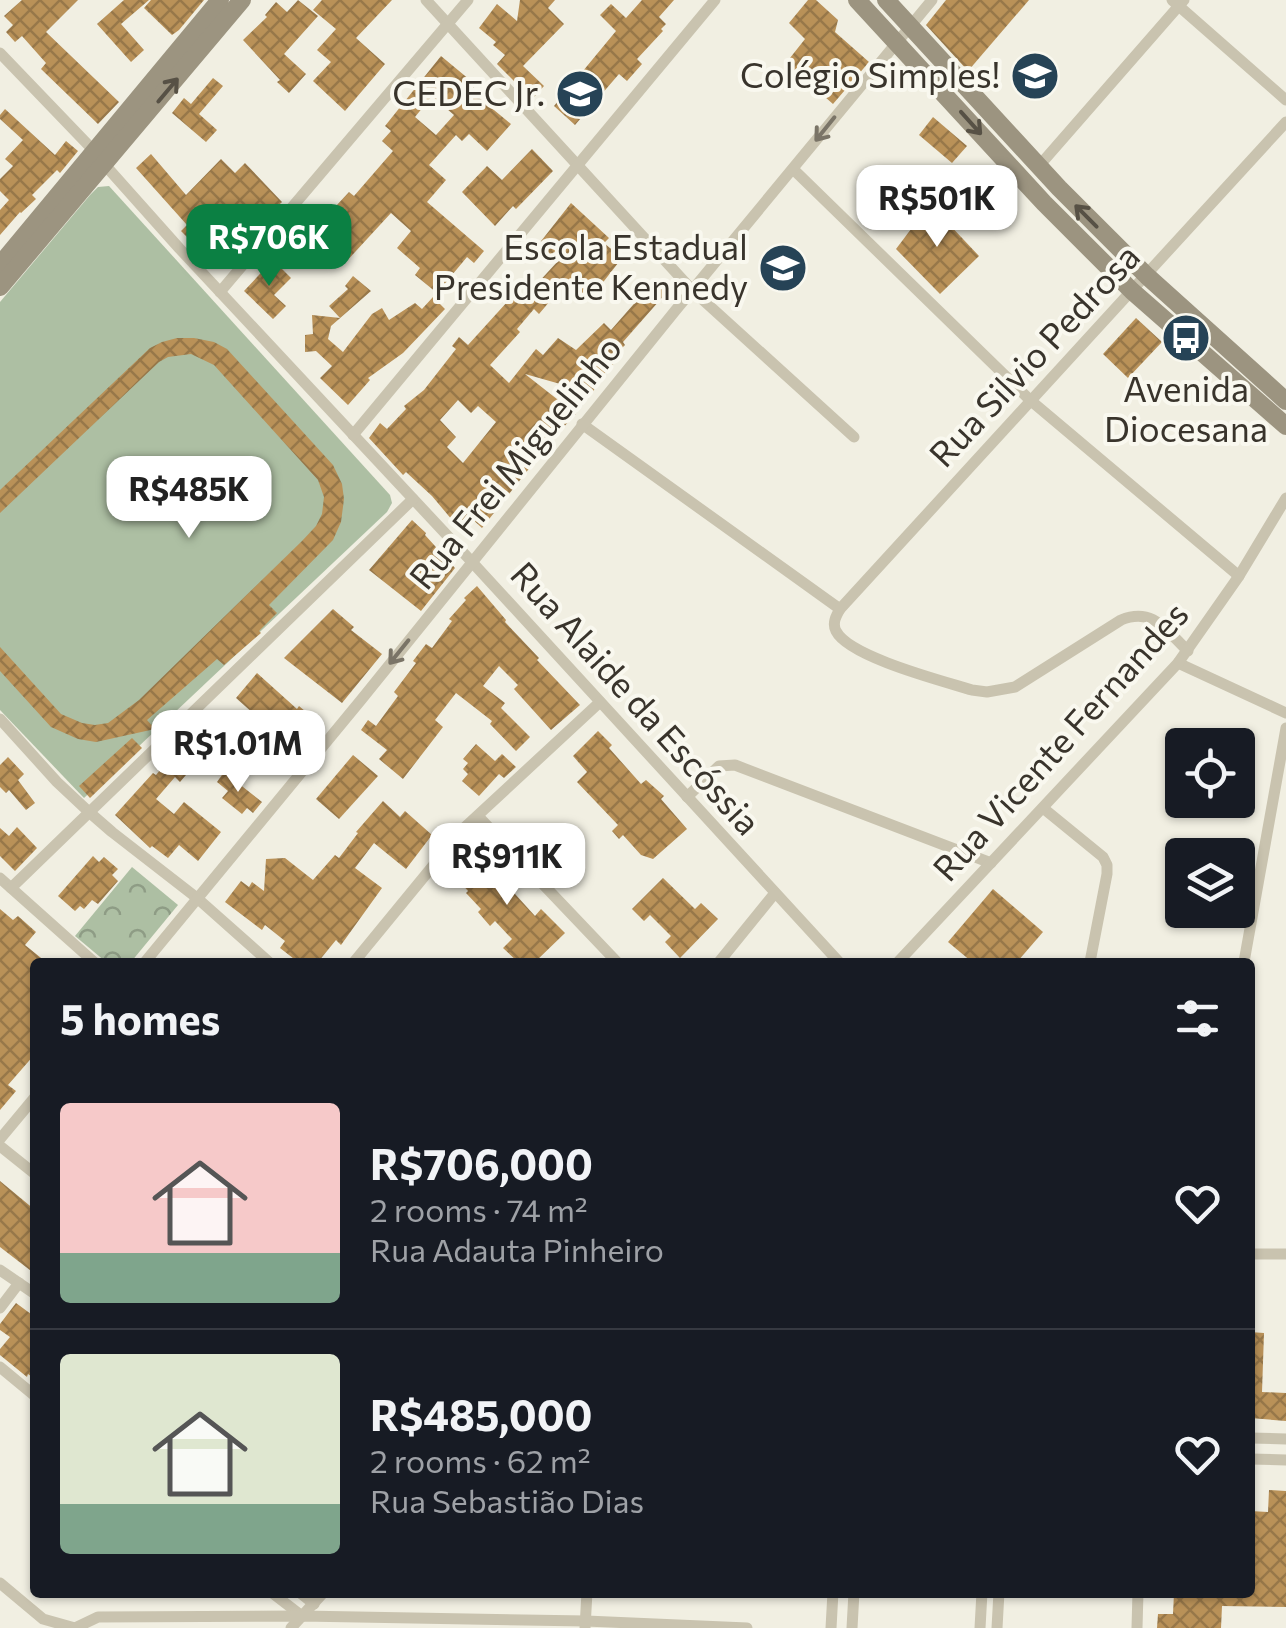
<!DOCTYPE html>
<html lang="en">
<head>
<meta charset="utf-8">
<style>
  body { margin:0; font-family:Commissioner,sans-serif; background:#242831; color:#f1f3f6; height:100vh; display:flex; flex-direction:column; font-size:38px; white-space:nowrap }
  * { box-sizing:border-box; margin:0 }
  p { font-size:32px; color:#9ea1a6 }
  .icon { flex:none; width:55px; height:55px; fill:none; stroke:currentColor; stroke-width:2; stroke-linecap:round; stroke-linejoin:round }
  .map { position:relative; flex:1; overflow:hidden }
  .panel { position:absolute; left:30px; top:958px; width:1225px; height:640px; display:flex; flex-direction:column; background:#171b24; border-radius:10px; box-shadow:0 2px 8px #0004 }
  .panel>* { flex:none }
  .buttons { position:absolute; left:1165px; top:728px; display:grid; gap:20px }
  .buttons a { display:grid; place-items:center; width:90px; height:90px; border-radius:10px; background:#171b24; box-shadow:0 2px 8px #0004; font-size:50px }
  .price { position:absolute; translate:-50% -85px; padding:0 22px; border-radius:20px; background:#fff; color:#222; font-size:32px; line-height:65px; filter:drop-shadow(0 2px 5px #0008) }
  .price::after { content:''; position:absolute; left:50%; top:60px; width:30px; height:22px; margin-left:-15px; background:inherit; clip-path:polygon(0 0,100% 0,50% 100%) }
  .price.active { background:#0b8043; color:#fff }
  ul { padding:0; list-style:none }
  li { display:flex; align-items:center; gap:30px; height:250px; padding:0 30px }
  li+li { border-top:2px solid #363941 }
  li span { display:grid; place-items:center; flex:none; width:280px; height:200px; border-radius:10px; color:#555 }
  li>.icon { margin-inline-start:auto }
  span .icon { width:120px; height:120px; fill:#fffc; stroke-width:1 }
  li b { font-size:42px }
  h2 { display:flex; justify-content:space-between; align-items:center; height:120px; padding:0 30px; font-size:42px }
  .map>svg:first-child { display:block }
  .park { fill:url(#park-crowns) }
  .pitch { fill:#adbfa3 }
  .building { fill:url(#building-cross-hatch); fill-rule:evenodd }
  .lines { fill:none; stroke-linecap:round; stroke-linejoin:round }
  .street { stroke:#c9c3af; stroke-width:11 }
  .secondary { stroke:#9c9480; stroke-width:18 }
  .oneway { stroke:#575145 }
  .oneway2 { stroke:#7a7467 }
  .labels { text-anchor:middle; stroke-width:8; stroke-linejoin:round; paint-order:stroke }
  .poi-label { font-size:35px; fill:#39342c; stroke:#f9f8ef; text-anchor:end }
  .street-label { font-size:35px; fill:#39342c; stroke:#f9f8ef }
</style>
</head>
<body>
<div class="map">
<svg width="1286" height="1628" viewBox="0 0 1286 1628">
  <defs>
    <pattern id="park-crowns" width="20" height="18" patternUnits="userSpaceOnUse" patternTransform="scale(2.5)"><rect width="20" height="18" fill="#adbfa3"/><path d="M2 6a3 3 0 1 1 6 0M12 15a3 3 0 1 1 6 0" fill="none" stroke="#8e9c85"/></pattern>
    <pattern id="building-cross-hatch" width="8" height="8" patternUnits="userSpaceOnUse" patternTransform="scale(2.5)"><rect width="8" height="8" fill="#b99158"/><path d="M0 0l8 8M0 8l8-8" fill="none" stroke="#977749"/></pattern>
  </defs>
  <rect width="100%" height="100%" fill="#f1efe2"/>
  <polygon class="park" points="132,867 178,905 131,962 106,962 75,936"/>
  <polygon class="pitch" points="109,186 390,495 392,503 387,512 84,798 0,710 0,302 90,195 98,187"/>
  <g class="building">
    <polygon points="22,0 78,0 46,32 119,102 98,124 41,69 46,63 22,36 15,42 6,32 13,25 4,16"/>
    <polygon points="124,0 149,0 121,24 144,50 131,62 97,24"/>
    <polygon points="151,0 204,0 179,30 172,35 144,8"/>
    <polygon points="298,0 318,16 284,54 306,74 289,93 277,82 280,80 243,40 267,17 265,15 276,2 287,12"/>
    <polygon points="322,0 392,0 356,38 385,64 345,111 313,81 331,62 317,50 336,29 313,10"/>
    <polygon points="520,0 555,0 548,8 564,24 523,66 544,86 532,99 497,64 505,55 493,45 496,42 479,28 497,4 517,21"/>
    <polygon points="642,0 674,0 659,17 666,24 661,29 663,31 637,59 642,64 627,81 619,74 575,125 554,106 616,31 600,15 611,4 626,18"/>
    <polygon points="808,0 816,0 838,20 835,32 869,62 833,104 786,63 805,39 789,23"/>
    <polygon points="946,0 1029,0 968,71 926,25"/>
    <path d="M441,56L476,85L471,91L511,124L487,151L469,134L462,141L456,135L429,165L446,180L427,202L484,251L474,263L467,257L437,293L415,275L420,268L397,248L411,231L391,213L344,264L318,239L342,212L336,206L349,192L354,196L393,151L382,141L391,131L385,126ZM432,96L454,115L436,135L415,117Z"/>
    <polygon points="213,78 223,86 199,114 217,130 206,142 172,113 184,98 191,104"/>
    <polygon points="5,109 55,155 66,141 78,151 60,173 57,170 32,195 36,199 21,213 20,212 0,235 0,210 9,200 0,191 0,179 13,166 5,159 23,140 0,119 0,115"/>
    <polygon points="933,117 967,146 952,163 919,135"/>
    <polygon points="532,149 553,171 516,209 513,206 495,226 462,192 487,166 502,180"/>
    <polygon points="151,154 186,195 221,159 235,173 245,163 282,202 264,219 267,222 220,266 196,241 194,244 181,231 187,225 136,168"/>
    <path d="M571,203L609,238L604,243L622,258L590,299L579,290L572,297L561,288L539,314L534,309L517,329L520,332L490,365L509,383L536,349L543,355L558,338L576,350L604,323L611,330L654,281L667,292L623,342L625,345L616,354L619,358L603,375L592,393L525,374L576,414L554,437L482,528L470,517L458,527L432,496L406,472L403,475L369,438L380,423L387,429L406,409L404,406L424,390L456,349L452,346L459,337L468,345L508,301L502,295L513,286L524,298L558,261L538,245ZM458,400L471,413L478,406L496,422L463,463L447,447L456,437L440,420Z"/>
    <polygon points="930,204 979,256 940,294 896,249"/>
    <polygon points="273,260 291,278 274,295 286,306 273,319 244,291"/>
    <polygon points="353,276 371,291 331,326 328,339 343,352 372,314 382,308 389,320 415,303 422,309 433,297 445,309 403,353 368,378 370,380 348,405 320,378 332,366 316,351 305,352 305,335 313,334 312,315 340,318 329,306 348,289 345,286"/>
    <polygon points="1136,318 1162,342 1128,378 1103,354"/>
    <polygon points="177,338 194,338 214,342 227,349 333,465 342,484 344,499 341,522 333,540 269,605 277,613 259,631 261,633 224,665 217,659 147,720 155,729 96,742 78,739 51,727 0,671 0,647 61,714 82,723 95,725 108,723 139,700 302,541 316,526 322,514 324,497 318,480 214,365 191,354 168,357 159,362 0,513 0,490 150,348 162,342"/>
    <polygon points="412,520 426,533 425,535 455,568 421,611 369,570"/>
    <polygon points="477,586 506,620 505,622 539,658 537,660 580,705 551,730 514,689 518,685 499,666 483,686 505,703 501,708 530,737 516,751 490,724 492,721 456,693 435,720 443,727 403,779 379,759 387,750 361,730 368,720 376,726 398,696 394,692 416,663 413,661 426,644 432,648 452,621 449,619 466,600 464,598"/>
    <polygon points="333,609 354,627 351,630 382,654 342,703 284,658"/>
    <polygon points="257,673 297,709 299,706 325,728 303,755 275,730 272,734 252,717 254,714 236,698"/>
    <polygon points="598,731 612,745 609,748 641,784 646,780 664,796 661,799 687,829 653,859 641,855 623,835 619,839 612,831 618,825 577,782 587,772 573,756"/>
    <polygon points="132,738 142,748 90,798 79,786"/>
    <polygon points="476,744 495,761 502,754 516,767 504,778 499,774 479,796 462,781 468,774 463,769 468,763 463,759"/>
    <polygon points="174,753 192,768 180,782 175,777 156,799 174,814 184,802 221,832 198,861 179,845 168,858 152,846 150,848 115,815 153,773 156,775"/>
    <polygon points="353,755 378,776 339,819 316,799"/>
    <polygon points="8,757 24,774 18,780 35,803 26,810 9,790 6,793 0,787 0,765"/>
    <polygon points="224,772 262,802 253,813 247,808 242,814 222,798 228,791 217,782"/>
    <polygon points="383,801 400,817 405,811 432,835 406,869 374,843 355,868 382,888 341,945 336,940 318,962 298,962 280,948 285,941 265,925 262,930 225,902 241,881 249,887 252,882 264,891 266,859 285,858 313,880 335,855 339,858 358,833 356,832"/>
    <polygon points="17,827 37,848 15,871 0,856 0,828 9,836"/>
    <polygon points="478,847 494,865 498,860 513,875 505,883 535,916 541,909 565,933 535,962 518,962 503,948 512,939 495,921 490,926 478,912 481,909 466,893 468,891 451,872"/>
    <polygon points="93,856 99,862 104,857 118,869 112,875 118,881 98,904 92,900 84,909 80,906 75,911 58,896"/>
    <polygon points="663,878 695,909 701,903 718,919 680,958 665,942 671,936 650,915 644,921 632,909"/>
    <polygon points="993,889 1043,932 1017,962 972,962 948,942"/>
    <polygon points="0,909 13,920 18,916 36,932 25,945 46,962 35,962 35,1054 8,1085 16,1091 0,1110"/>
    <polygon points="0,1181 35,1210 35,1274 0,1247"/>
    <polygon points="16,1303 35,1317 35,1379 28,1374 27,1377 0,1355 0,1349 10,1337 0,1330 0,1324"/>
    <polygon points="1250,1332 1264,1333 1262,1392 1286,1393 1286,1421 1250,1418"/>
    <polygon points="1269,1490 1286,1491 1286,1607 1222,1606 1221,1628 1157,1628 1158,1614 1173,1614 1174,1593 1250,1595 1250,1511 1268,1512"/>
  </g>
  <g class="lines">
    <g class="street">
      <polyline points="426,0 692,290 854,437"/>
      <polyline points="1172,0 1286,100"/>
      <polyline points="0,53 95,152"/>
      <polyline points="105,165 179,248 472,562 839,962"/>
      <polyline points="1039,166 1184,0"/>
      <polyline points="793,169 1030,400 1239,576"/>
      <polyline points="220,292 468,0"/>
      <polyline points="582,424 840,609"/>
      <polyline points="353,435 715,0"/>
      <path d="M1188,651C1166,630 1153,607 1121,620L1015,687L987,692L972,690C943,681 849,657 836,631C832,623 836,616 840,609L1286,122"/>
      <polyline points="1178,663 1286,713"/>
      <polyline points="0,719 57,782 89,812 112,832 197,898 269,962"/>
      <polyline points="687,797 719,766 735,765 991,863"/>
      <polyline points="1043,808 1103,857 1107,865 1107,874 1090,962"/>
      <polyline points="478,816 617,962"/>
      <polyline points="0,878 94,962"/>
      <polyline points="11,888 413,499"/>
      <polyline points="145,962 361,700 675,311 932,0"/>
      <polyline points="354,962 464,828 600,702"/>
      <polyline points="719,962 775,893"/>
      <polyline points="898,962 1178,663 1239,576 1286,498"/>
      <polyline points="1244,962 1286,728"/>
      <polyline points="0,1139 35,1097"/>
      <polyline points="0,1146 35,1174"/>
      <polyline points="1250,1254 1286,1254"/>
      <polyline points="0,1270 35,1294"/>
      <polyline points="0,1308 19,1283"/>
      <polyline points="0,1367 35,1396"/>
      <polyline points="1250,1438 1286,1439"/>
      <polyline points="1250,1459 1286,1460"/>
      <polyline points="0,1583 43,1619 75,1628"/>
      <polyline points="271,1592 302,1616"/>
      <polyline points="299,1592 314,1604"/>
      <polyline points="75,1628 98,1617 302,1616 586,1621 747,1628"/>
      <polyline points="291,1628 324,1592"/>
      <polyline points="585,1628 587,1592"/>
      <polyline points="831,1628 833,1592"/>
      <polyline points="852,1628 854,1592"/>
      <polyline points="980,1628 982,1592"/>
      <polyline points="997,1628 999,1592"/>
      <polyline points="1137,1628 1138,1592"/>
    </g>
    <g class="secondary">
      <polyline points="857,0 1044,203 1132,291 1286,426"/>
      <polyline points="886,0 1059,188 1147,276 1286,401"/>
      <polyline points="0,265 220,0"/>
      <polyline points="0,287 242,0"/>
    </g>
  </g>
  <defs><path id="oneway-shaft" d="M-6 0H5M1.5-3L5.5 0L1.5 3" fill="none" stroke-width="1.6" stroke-linecap="round" stroke-linejoin="round" transform="scale(2.5)"/></defs>
  <g class="oneway">
    <use href="#oneway-shaft" transform="translate(168 90) rotate(-50)"/>
    <use href="#oneway-shaft" transform="translate(971 123) rotate(48)"/>
    <use href="#oneway-shaft" transform="translate(1086 216) rotate(-135)"/>
  </g>
  <g class="oneway2">
    <use href="#oneway-shaft" transform="translate(825 129) rotate(129)"/>
    <use href="#oneway-shaft" transform="translate(399 652) rotate(129)"/>
  </g>
  <defs>
    <g id="school-disc" transform="scale(2.5)"><circle r="9.5" fill="#264356" stroke="#f9f8ef"/><path d="M0-5L7-2L0 1L-7-2ZM-4 1L0 2.5L4 1V4Q0 6-4 4Z" fill="#fff"/></g>
    <g id="bus-disc" transform="scale(2.5)"><circle r="9.5" fill="#264356" stroke="#f9f8ef"/><path d="M-5-6H5V4H4V6H2V4H-2V6H-4V4H-5ZM-3.5-4V0h7V-4ZM-3.5 1.2v1.5H-2V1.2ZM2 1.2v1.5H3.5V1.2Z" fill="#fff"/></g>
  </defs>
  <g fill-rule="evenodd">
    <use href="#school-disc" x="1035" y="76"/>
    <use href="#school-disc" x="580" y="94"/>
    <use href="#school-disc" x="783" y="268"/>
    <use href="#bus-disc" x="1186" y="338"/>
  </g>
  <g class="labels">
    <g class="poi-label">
      <text x="1000" y="88">Colégio Simples!</text>
      <text x="545" y="106">CEDEC Jr.</text>
      <text x="748" y="260">Escola Estadual<tspan x="748" dy="40">Presidente Kennedy</tspan></text>
      <text x="1186" y="402" text-anchor="middle">Avenida<tspan x="1186" dy="40">Diocesana</tspan></text>
    </g>
    <g class="street-label">
      <text transform="translate(1035 356) rotate(-47)" y="12">Rua Silvio Pedrosa</text>
      <text transform="translate(516 463) rotate(-51)" y="12">Rua Frei Miguelinho</text>
      <text transform="translate(635 699) rotate(48)" y="12">Rua Alaide da Escóssia</text>
      <text transform="translate(1061 742) rotate(-48)" y="12">Rua Vicente Fernandes</text>
    </g>
  </g>
</svg>
<div class="buttons">
<a><svg class="icon" aria-label="locate" viewBox="0 0 24 24"><circle cx="12" cy="12" r="6"/><path d="M12 2v4M12 18v4M2 12h4M18 12h4"/></svg></a>
<a><svg class="icon" aria-label="layers" viewBox="0 0 24 24"><path d="M12 4l9 5-9 5-9-5zM3 14l9 5 9-5"/></svg></a>
</div>
<b class="price" style="left:937px;top:250px">R$501K</b>
<b class="price active" style="left:269px;top:289px">R$706K</b>
<b class="price" style="left:189px;top:541px">R$485K</b>
<b class="price" style="left:238px;top:795px">R$1.01M</b>
<b class="price" style="left:507px;top:908px">R$911K</b>
<section class="panel">
<h2>5 homes<svg class="icon" aria-label="filters" viewBox="0 0 24 24"><path d="M4 7h16M4 17h16"/><circle cx="9" cy="7" r="2"/><circle cx="15" cy="17" r="2"/></svg></h2>
<ul>
<li><span style="background:linear-gradient(#f6c9c9 75%,#7fa58c 0)"><svg class="icon" aria-label="home" viewBox="0 0 24 24"><path d="M3 11l9-7 9 7M6 9v11h12V9"/></svg></span><div><b>R$706,000</b><p>2 rooms · 74 m²</p><p>Rua Adauta Pinheiro</p></div><svg class="icon" aria-label="heart" viewBox="0 0 24 24"><path d="M12 20l-8-8c-3-5 5-10 8-4 3-6 11-1 8 4z"/></svg></li>
<li><span style="background:linear-gradient(#dfe7d0 75%,#7fa58c 0)"><svg class="icon" aria-label="home" viewBox="0 0 24 24"><path d="M3 11l9-7 9 7M6 9v11h12V9"/></svg></span><div><b>R$485,000</b><p>2 rooms · 62 m²</p><p>Rua Sebastião Dias</p></div><svg class="icon" aria-label="heart" viewBox="0 0 24 24"><path d="M12 20l-8-8c-3-5 5-10 8-4 3-6 11-1 8 4z"/></svg></li>
</ul>
</section>
</div>
</body>
</html>
